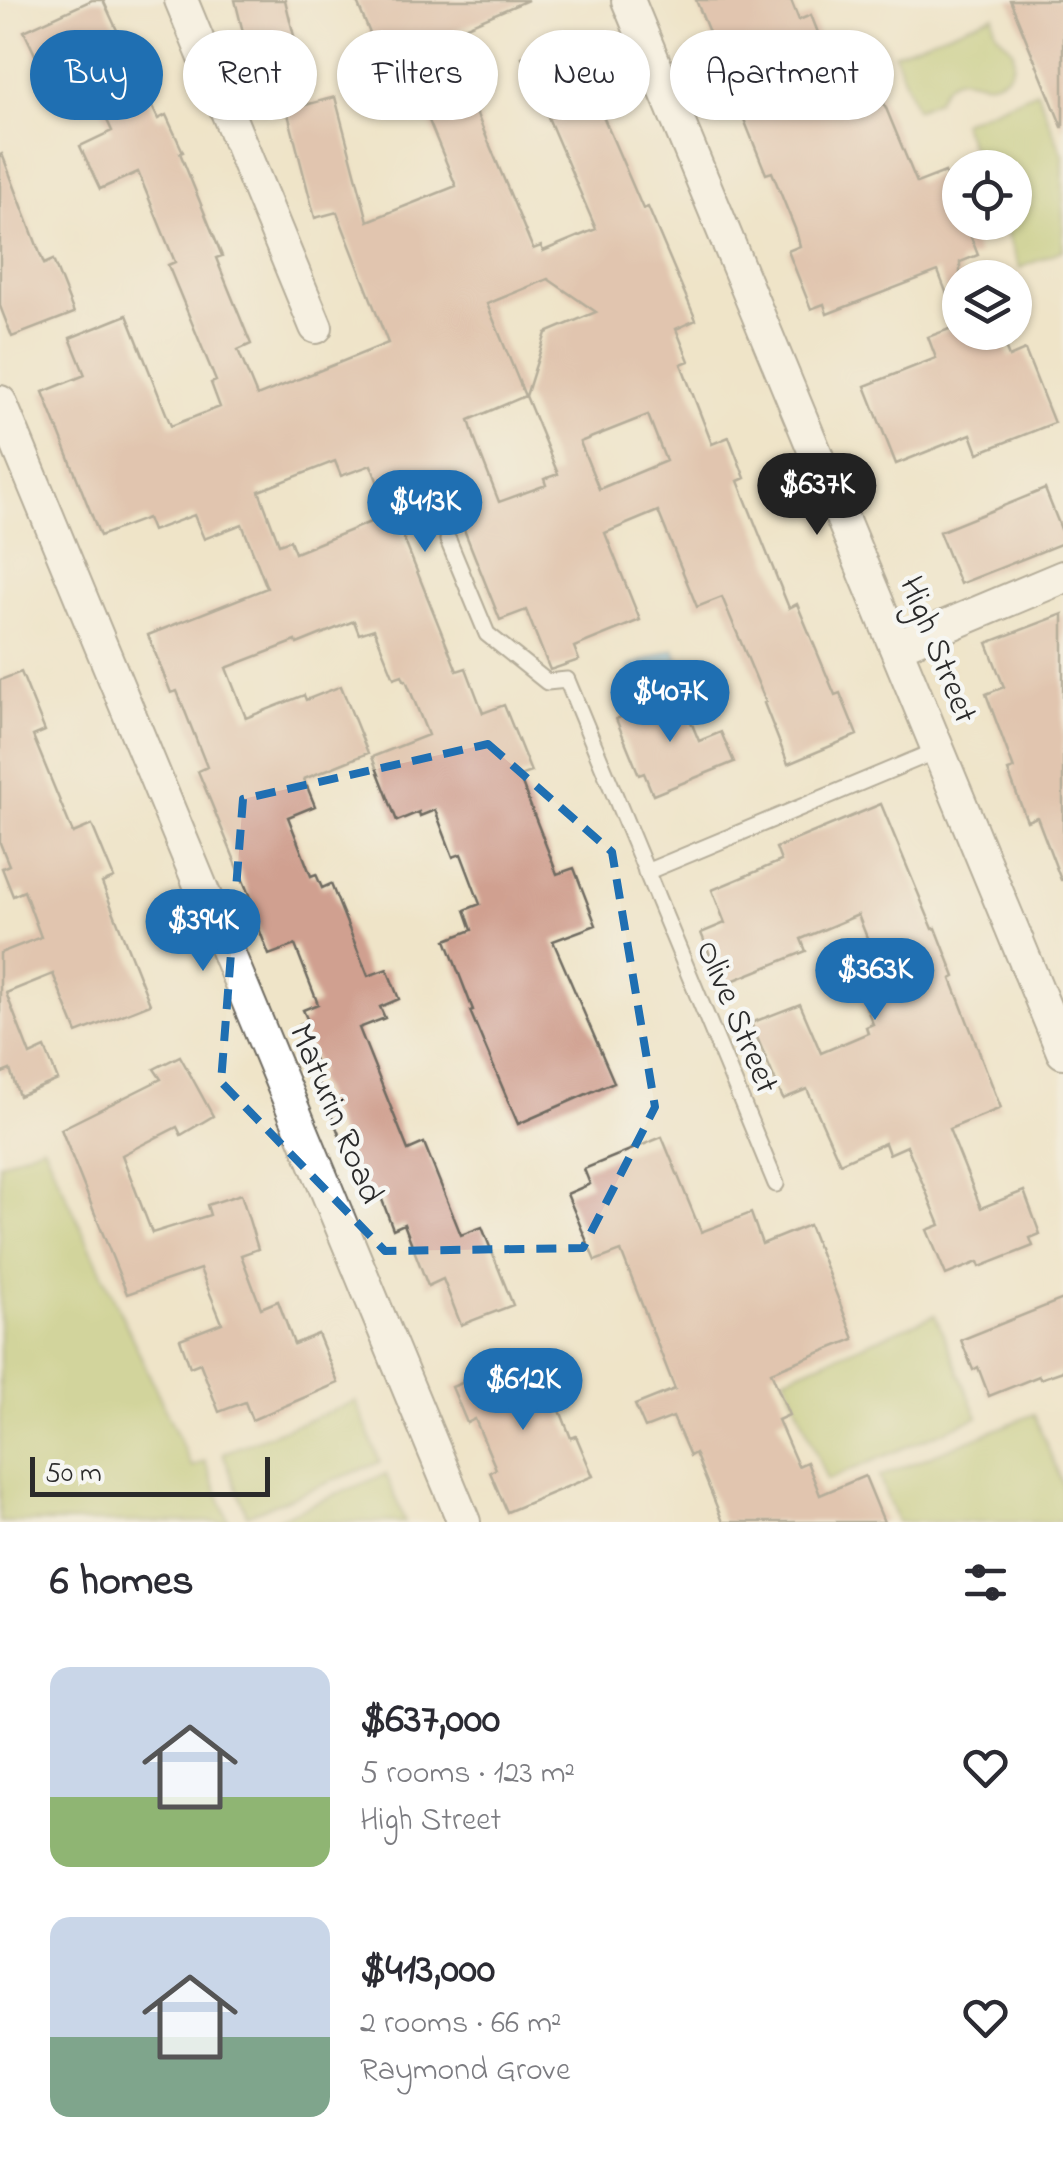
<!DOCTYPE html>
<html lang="en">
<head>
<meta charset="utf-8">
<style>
  body { margin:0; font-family:"Indie Flower",sans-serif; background:#f7f7f7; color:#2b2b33; height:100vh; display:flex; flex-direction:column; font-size:38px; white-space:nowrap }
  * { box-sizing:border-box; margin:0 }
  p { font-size:32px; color:#7c7c81 }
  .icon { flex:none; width:55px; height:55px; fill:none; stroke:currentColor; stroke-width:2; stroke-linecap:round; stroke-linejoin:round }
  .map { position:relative; height:1522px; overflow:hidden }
  .side { display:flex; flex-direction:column; background:#fff; flex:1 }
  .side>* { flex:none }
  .hud { position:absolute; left:30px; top:30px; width:1005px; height:90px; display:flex; gap:20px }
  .buttons { position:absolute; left:942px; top:150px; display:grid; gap:20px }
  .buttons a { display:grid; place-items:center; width:90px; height:90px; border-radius:50%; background:#fff; box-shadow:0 2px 8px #0004; font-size:50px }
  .scale { position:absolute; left:30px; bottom:25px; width:240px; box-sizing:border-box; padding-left:10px; border:5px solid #2b2b2b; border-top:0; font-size:28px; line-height:35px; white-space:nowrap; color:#2b2b2b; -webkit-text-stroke:8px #f6f6f2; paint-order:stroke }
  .price { position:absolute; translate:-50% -85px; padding:0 22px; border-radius:35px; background:#1f6fb2; color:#fff; font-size:32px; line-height:65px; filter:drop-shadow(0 2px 5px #0008) }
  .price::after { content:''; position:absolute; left:50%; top:60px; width:30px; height:22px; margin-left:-15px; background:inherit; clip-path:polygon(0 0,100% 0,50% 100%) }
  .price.current { background:#222; color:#fff }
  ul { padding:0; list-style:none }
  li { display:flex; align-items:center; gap:30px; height:250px; padding:0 50px }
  li span { display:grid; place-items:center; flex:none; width:280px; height:200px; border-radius:20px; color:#555 }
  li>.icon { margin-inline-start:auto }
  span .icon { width:120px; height:120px; fill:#fffc; stroke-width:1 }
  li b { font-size:42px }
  h2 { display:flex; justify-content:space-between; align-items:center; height:120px; padding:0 50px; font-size:42px }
  .chip { padding:0 35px; border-radius:45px; background:#fff; box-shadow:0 2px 8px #0004; font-size:35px; line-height:90px }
  .chip.current { background:#1f6fb2; color:#fff }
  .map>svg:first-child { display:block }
  .green { fill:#b0c266; stroke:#6e7648; stroke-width:2.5 }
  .water { fill:#72bdeb; stroke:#4e748b; stroke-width:2.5 }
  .building { fill:#d0a090; fill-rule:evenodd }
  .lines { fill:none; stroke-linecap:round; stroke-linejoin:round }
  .service-casing { stroke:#706c62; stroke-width:19 }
  .minor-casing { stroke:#706c62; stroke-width:36 }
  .service { stroke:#fff; stroke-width:15 }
  .minor { stroke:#fff; stroke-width:32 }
  .marked { fill:none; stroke:#1f6fb2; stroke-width:8; stroke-dasharray:20 12; stroke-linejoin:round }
  .labels { text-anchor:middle; stroke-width:9; stroke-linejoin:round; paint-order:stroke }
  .street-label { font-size:35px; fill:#2b2b2b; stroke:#f6f6f2 }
</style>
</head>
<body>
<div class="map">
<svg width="1063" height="1522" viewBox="0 0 1063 1522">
  <rect width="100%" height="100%" fill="#f6f6f2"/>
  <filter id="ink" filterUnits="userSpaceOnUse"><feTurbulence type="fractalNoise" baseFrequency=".01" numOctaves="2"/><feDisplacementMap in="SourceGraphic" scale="20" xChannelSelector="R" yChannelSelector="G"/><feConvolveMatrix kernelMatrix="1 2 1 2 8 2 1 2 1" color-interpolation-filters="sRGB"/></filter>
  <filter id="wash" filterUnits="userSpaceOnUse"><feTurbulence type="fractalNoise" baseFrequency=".0048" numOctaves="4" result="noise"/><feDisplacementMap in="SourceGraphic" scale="40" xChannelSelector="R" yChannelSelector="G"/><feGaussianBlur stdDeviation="2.25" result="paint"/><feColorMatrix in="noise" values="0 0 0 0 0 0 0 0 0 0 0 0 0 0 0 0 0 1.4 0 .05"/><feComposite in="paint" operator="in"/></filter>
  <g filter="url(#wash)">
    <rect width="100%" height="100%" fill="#efe4c8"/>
    <g class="green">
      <path d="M994,15C994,22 993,25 996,31C1004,43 1018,47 1013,64C1011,71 1010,73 1004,77C977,96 957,56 937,100L916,109L894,53Z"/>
      <polygon points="1037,91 1063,155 1063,250 1020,268 1002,223 1015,222 1015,168 979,167 961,122"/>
      <polygon points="43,1145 192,1467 205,1461 229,1522 0,1522 0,1163"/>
      <polygon points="935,1315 978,1417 827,1480 785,1377"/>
      <polygon points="356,1401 380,1462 247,1515 223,1453"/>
      <polygon points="1034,1414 1063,1485 1063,1522 897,1522 879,1477"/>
      <polygon points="386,1474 405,1522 269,1522"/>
    </g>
    <polygon class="water" points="674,649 683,672 638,690 629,667"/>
    <g id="blocks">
      <g class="building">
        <path d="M92,0H103L158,119L166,115L183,152L180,153L222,256L216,258L251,344L238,350L257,396L388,343L337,212L315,218L287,110L335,97L368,221L456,186L420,99L463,81L533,249L541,246L543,251L596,229L522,57L569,37L643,209L648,207L696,320L676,329L689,361L681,364L712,444L729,437L745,478L738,481L789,608L797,604L835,695L840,693L857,735L788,764L764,703L766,702L722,597L697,607L658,511L605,533L640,620L574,647L579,660L550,670L526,610L500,620L455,507L400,529L457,671L466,668L483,713L504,705L531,772L519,776L557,874L574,868L596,925L553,941L614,1082L518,1124L470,1011L473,1010L446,940L472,930L465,910L480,904L461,854L453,857L435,810L420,816L419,812L397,821L372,757L428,735L406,680H404L402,675L394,678L374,629L359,634L354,621L297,644L296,641L226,668L246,718L304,695L306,700L341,686L368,753L304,779L315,806L288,817L311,876L316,874L322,888L331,884L368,976L387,969L399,999L380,1007L385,1018L359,1028L408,1150L424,1143L461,1235L482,1227L513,1305L461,1325L443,1279L428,1286L404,1224L393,1229L381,1197L367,1203L315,1075L320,1073L300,1024L308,1021L303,1010L318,1004L295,945L269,955L251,908L254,907L198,771L207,767L177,691L171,693L148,635L267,588L242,524L204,539L194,515L152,531L147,518L100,536L43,392L85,375L70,338L127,315L171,426L220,407L211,383L216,381L168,265L175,262L138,172L100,189L80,146L112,131L74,49L40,65L24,31ZM548,279L596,312L546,333L526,396L558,474L544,479L546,485L499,502L476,443L469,420L525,396L487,304ZM648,415L666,461L599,489L580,442ZM335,461L341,476L371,465L390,514L295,553L290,540L279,544L259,491Z"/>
        <polygon points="235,0 285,0 296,44 249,56"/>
        <polygon points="356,0 528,0 382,62"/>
        <polygon points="696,0 791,0 799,20 811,15 832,68 864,55 917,183 945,172 954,198 960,195 960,222 965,222 978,255 960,262 960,322 958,323 938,271 827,314 824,304 811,309 788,251 800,246 796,231 772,172 766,174"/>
        <polygon points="1010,0 1063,0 1063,127 1062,127"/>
        <polygon points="2,154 44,264 53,260 74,313 12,337 0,306 0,155"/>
        <polygon points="960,325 960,332 999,332 1009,357 1025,350 1054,423 978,453 971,434 896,464 865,386 936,358 928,337"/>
        <polygon points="1045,489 1063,534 1063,543 960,584 939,532"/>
        <polygon points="1063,614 1063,880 1061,880 1037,817 1027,821 1008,771 1014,769 986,694 1004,687 987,643"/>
        <polygon points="21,672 45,731 33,736 73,833 92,825 114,878 102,883 150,1004 77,1033 53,974 6,993 30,1055 45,1048 58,1080 19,1096 10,1070 0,1074 0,953 41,937 24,891 13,896 2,868 9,865 0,843 0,680"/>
        <polygon points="679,693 699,741 721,732 734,762 653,795 644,773 639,775 616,719"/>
        <polygon points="881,804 933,929 936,928 955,977 951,979 1001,1108 949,1129 981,1208 1024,1191 1040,1234 1030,1238 1033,1246 980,1267 978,1262 946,1275 927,1230 940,1225 907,1146 889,1154 885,1143 840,1163 807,1089 783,1099 751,1023 800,1004 821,1053 868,1033 866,1027 873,1024 856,983 881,973 858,915 801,939 806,951 722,985 701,933 725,923 712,890 781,861 776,848"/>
        <polygon points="180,1056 213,1116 181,1135 177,1127 122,1155 152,1233 210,1215 207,1205 241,1194 258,1249 241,1255 261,1308 278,1301 294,1344 318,1334 338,1383 252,1420 245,1402 219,1412 200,1363 190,1367 180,1339 222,1323 200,1269 127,1294 61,1129 161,1079 154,1069"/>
        <polygon points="662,1137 701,1232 751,1213 762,1244 809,1225 854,1339 771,1372 789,1415 778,1420 798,1466 807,1462 820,1495 865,1476 884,1522 723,1522 695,1453 690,1456 673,1417 645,1428 635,1405 675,1389 621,1251 595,1261 567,1194 590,1184 584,1169"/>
        <polygon points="1063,1299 1063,1371 1040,1379 1039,1376 989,1396 978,1367 973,1370 961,1340"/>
        <polygon points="526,1360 528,1365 540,1360 571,1438 576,1436 593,1476 507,1512 490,1472 496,1469 475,1419 467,1423 452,1387 484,1374 485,1377"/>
      </g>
    </g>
  </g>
  <g filter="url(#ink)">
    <use href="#blocks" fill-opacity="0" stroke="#706c62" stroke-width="2.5"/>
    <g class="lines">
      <g class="service-casing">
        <g id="service">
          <polyline points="448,540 487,634 547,682 567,680 776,1184"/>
          <polyline points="646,872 938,750"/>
        </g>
      </g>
      <g class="minor-casing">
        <g id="minor">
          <polyline points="181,0 316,327"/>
          <polyline points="628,0 1063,1052"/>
          <polyline points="0,402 464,1522"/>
          <polyline points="896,647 1063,577"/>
        </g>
      </g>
      <use href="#service" class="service"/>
      <use href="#minor" class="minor"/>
    </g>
  </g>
  <path d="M0 0H1063V1522H0ZM488,744L612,852L655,1107L583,1248L385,1251L221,1082L243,799Z" fill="#efe4c8" fill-opacity=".55" fill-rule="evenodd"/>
  <path class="marked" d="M488,744L612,852L655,1107L583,1248L385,1251L221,1082L243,799Z"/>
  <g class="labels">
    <g class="street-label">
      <text transform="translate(940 649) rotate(68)" y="12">High Street</text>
      <text transform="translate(739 1016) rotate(67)" y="12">Olive Street</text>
      <text transform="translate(338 1113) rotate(67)" y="12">Maturin Road</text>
    </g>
  </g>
</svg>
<div class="buttons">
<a><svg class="icon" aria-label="locate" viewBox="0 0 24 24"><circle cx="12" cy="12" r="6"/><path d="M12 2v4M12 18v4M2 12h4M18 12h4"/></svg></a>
<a><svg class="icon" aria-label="layers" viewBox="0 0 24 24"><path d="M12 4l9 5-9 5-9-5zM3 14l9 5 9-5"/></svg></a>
</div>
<div class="scale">50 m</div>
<b class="price current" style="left:817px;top:538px">$637K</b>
<b class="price" style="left:425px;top:555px">$413K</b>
<b class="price" style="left:670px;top:745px">$407K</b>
<b class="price" style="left:203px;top:974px">$394K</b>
<b class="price" style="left:875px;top:1023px">$363K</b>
<b class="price" style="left:523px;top:1433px">$612K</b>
<div class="hud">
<a class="chip current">Buy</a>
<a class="chip">Rent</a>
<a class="chip">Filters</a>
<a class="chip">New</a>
<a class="chip">Apartment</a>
</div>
</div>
<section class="side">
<h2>6 homes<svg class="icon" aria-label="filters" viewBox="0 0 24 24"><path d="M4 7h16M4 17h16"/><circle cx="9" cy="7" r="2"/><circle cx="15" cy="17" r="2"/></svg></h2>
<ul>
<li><span style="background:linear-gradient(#c9d6e8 65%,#8fb573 0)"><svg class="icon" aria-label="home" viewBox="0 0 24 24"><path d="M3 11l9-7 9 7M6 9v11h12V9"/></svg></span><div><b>$637,000</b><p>5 rooms · 123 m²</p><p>High Street</p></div><svg class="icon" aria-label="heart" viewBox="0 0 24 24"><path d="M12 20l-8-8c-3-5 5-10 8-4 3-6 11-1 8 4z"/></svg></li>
<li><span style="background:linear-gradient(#c9d6e8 60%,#7fa58c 0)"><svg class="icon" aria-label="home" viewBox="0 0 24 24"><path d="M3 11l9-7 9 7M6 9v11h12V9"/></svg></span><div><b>$413,000</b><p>2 rooms · 66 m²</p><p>Raymond Grove</p></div><svg class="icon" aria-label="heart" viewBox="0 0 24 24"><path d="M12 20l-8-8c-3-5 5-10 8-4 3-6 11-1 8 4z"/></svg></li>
</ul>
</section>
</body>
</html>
